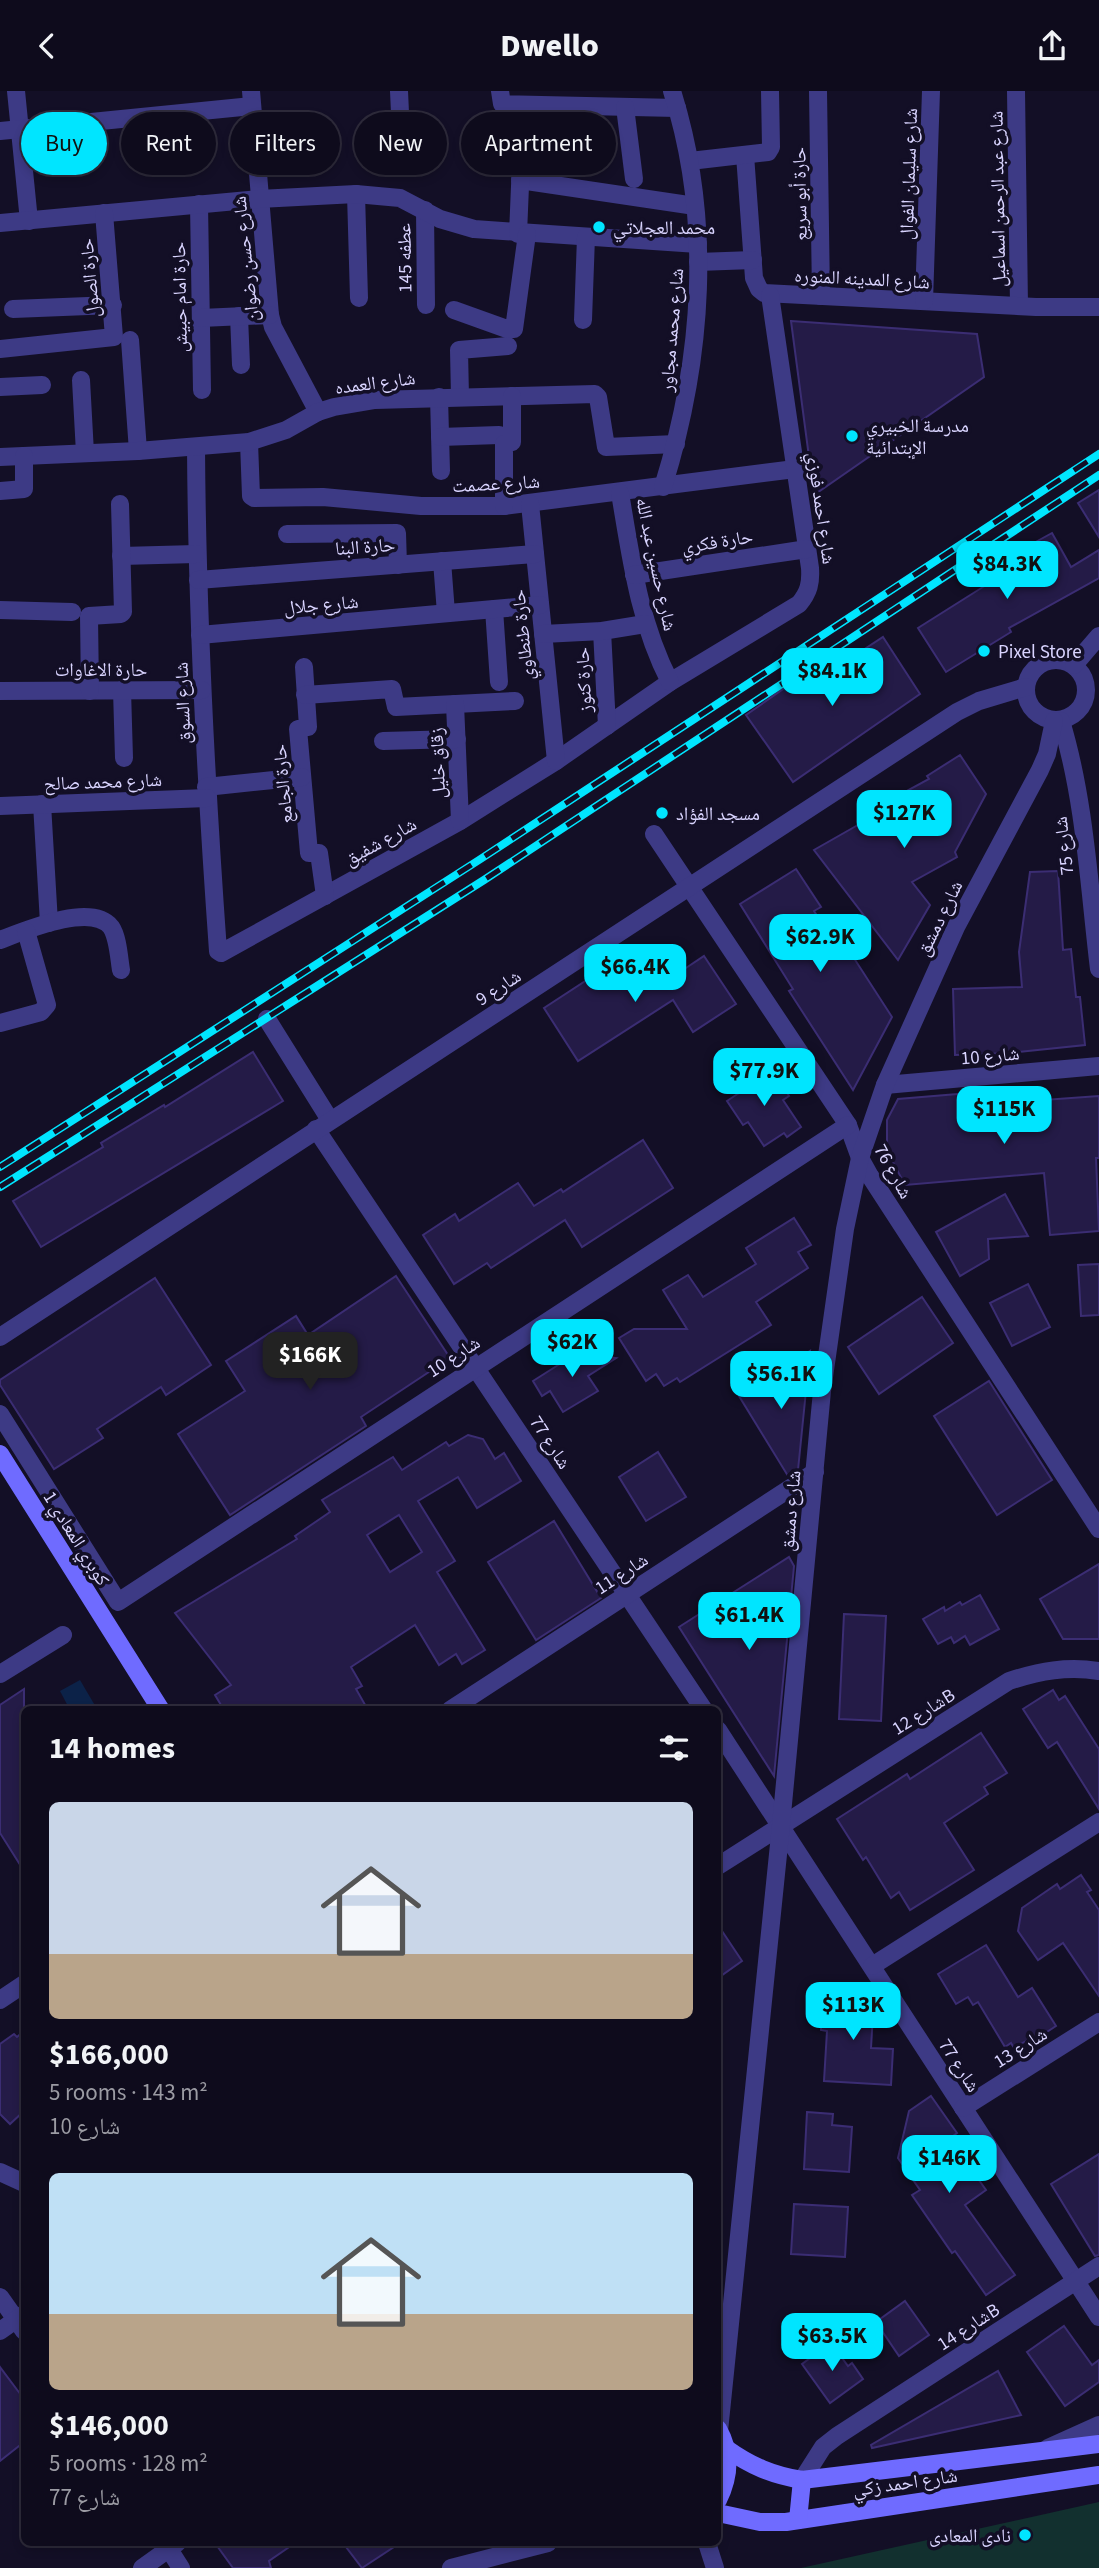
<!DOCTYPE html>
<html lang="en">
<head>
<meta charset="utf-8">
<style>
  body { margin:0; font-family:"Source Sans 3","Noto Naskh Arabic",sans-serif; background:#1c1929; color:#f1f3f6; height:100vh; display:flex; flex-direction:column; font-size:26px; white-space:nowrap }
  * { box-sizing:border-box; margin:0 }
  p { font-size:23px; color:#9b9ba3 }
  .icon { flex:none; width:38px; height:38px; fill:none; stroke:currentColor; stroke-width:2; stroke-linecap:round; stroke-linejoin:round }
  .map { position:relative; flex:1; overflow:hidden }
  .details { position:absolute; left:21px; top:1615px; width:700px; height:840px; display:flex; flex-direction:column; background:#0e0b1c; border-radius:10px; box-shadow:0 4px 10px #0003,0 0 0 2px #2e2b3b }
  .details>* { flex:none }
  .guide { position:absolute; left:21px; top:21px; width:700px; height:63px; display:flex; gap:14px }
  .price { position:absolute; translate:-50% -60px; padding:0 16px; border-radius:14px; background:#00e5ff; color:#111; font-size:23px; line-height:46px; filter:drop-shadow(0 2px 4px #0008) }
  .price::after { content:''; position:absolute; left:50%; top:42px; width:21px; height:16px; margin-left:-10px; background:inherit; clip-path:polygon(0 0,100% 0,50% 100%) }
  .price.selected { background:#222; color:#fff }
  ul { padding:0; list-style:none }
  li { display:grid; align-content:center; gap:14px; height:371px; padding:0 28px }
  li span { display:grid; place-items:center; height:217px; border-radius:10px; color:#555 }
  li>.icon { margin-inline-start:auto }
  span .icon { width:126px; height:126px; fill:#fffc; stroke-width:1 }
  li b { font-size:30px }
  h2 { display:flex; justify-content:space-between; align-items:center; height:84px; padding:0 28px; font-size:30px }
  .tag { padding:0 24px; border-radius:32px; background:#0e0b1c; box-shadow:0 4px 10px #0003,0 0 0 2px #2e2b3b; font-size:24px; line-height:63px }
  .tag.selected { background:#00e5ff; color:#111 }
  header { display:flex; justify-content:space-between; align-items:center; height:91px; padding:0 28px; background:#0e0b1c; font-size:32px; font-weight:800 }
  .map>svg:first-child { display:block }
  .green { fill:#12302f }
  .water { fill:#0c2248 }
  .building { fill:#241b47; stroke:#3b2d73; stroke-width:2; fill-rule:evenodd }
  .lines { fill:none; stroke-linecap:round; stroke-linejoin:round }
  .street { stroke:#3d3a85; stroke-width:18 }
  .secondary { stroke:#6f6bff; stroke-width:18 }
  .rail-casing { stroke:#00e5ff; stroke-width:8 }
  .rail { stroke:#130f26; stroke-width:5; stroke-dasharray:16; stroke-linecap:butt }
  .poi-dot { fill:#00e5ff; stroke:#130f26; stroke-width:2.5 }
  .labels { text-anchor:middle; stroke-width:7; stroke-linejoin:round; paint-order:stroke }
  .street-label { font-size:19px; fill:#d9d4ff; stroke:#130f26 }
  .poi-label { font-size:19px; fill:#d9d4ff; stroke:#130f26; text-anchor:start }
</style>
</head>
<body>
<header><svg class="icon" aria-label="back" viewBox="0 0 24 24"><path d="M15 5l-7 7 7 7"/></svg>Dwello<svg class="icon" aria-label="share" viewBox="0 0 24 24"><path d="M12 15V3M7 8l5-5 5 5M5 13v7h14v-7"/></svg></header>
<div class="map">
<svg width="1099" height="2477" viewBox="0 0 1099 2477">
  <rect width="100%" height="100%" fill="#130f26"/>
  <polygon class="green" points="1099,2411 1099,2477 801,2477"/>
  <polygon class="water" points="80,1589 97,1618 95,1619 70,1619 60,1600"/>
  <g class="building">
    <polygon points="791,230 977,243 984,286 814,404"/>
    <polygon points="1099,399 1099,446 1078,412"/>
    <polygon points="1052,442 1071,476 1099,459 1099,487 1009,537 1011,541 946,581 918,537 1002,484 996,473"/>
    <polygon points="883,546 920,603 793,691 746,624 809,580 816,590"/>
    <polygon points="960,664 986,703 955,761 957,766 912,791 930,814 898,869 814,759 886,718 883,713 929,688 927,685"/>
    <polygon points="796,778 821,816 814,820 843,865 850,861 892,926 853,999 789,900 793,898 740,813"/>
    <polygon points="1058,780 1063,859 1071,858 1076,906 1080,906 1085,954 1009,962 955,964 953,898 1022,896 1019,861 1030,781"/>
    <polygon points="704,865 736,913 693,941 673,909 578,970 544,917 613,872 631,902 672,876 677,883"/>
    <polygon points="253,961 283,1010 41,1156 13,1110 103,1056 101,1052 164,1014 165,1016"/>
    <polygon points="760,976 773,995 780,990 789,1005 783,1009 801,1036 787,1046 784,1042 764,1055 748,1031 743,1034 727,1010 751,994 745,985"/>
    <polygon points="1029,997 1030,1010 1099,1005 1099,1067 1096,1067 1099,1140 1050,1144 1044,1082 905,1094 887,1060 887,1029 898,1008"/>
    <polygon points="643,1049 673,1097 582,1156 565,1129 491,1177 487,1172 454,1193 423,1144 455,1123 459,1130 518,1092 534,1115 561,1098 563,1101"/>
    <polygon points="1005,1103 1028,1145 988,1148 989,1168 960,1185 936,1141"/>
    <polygon points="794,1127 811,1154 798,1161 808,1177 756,1211 771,1234 680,1291 677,1287 664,1295 656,1283 646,1290 619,1247 634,1238 687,1238 663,1199 688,1184 703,1206 756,1173 746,1157"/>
    <polygon points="1099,1173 1099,1224 1081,1225 1078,1174"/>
    <polygon points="396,1185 450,1267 361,1326 366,1335 230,1424 178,1343 245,1300 226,1270 296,1225 308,1244"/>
    <polygon points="155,1187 211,1274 166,1304 161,1296 97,1338 103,1347 54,1378 0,1294 0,1289"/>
    <polygon points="1028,1193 1050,1236 1012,1255 990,1212"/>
    <polygon points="922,1206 953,1252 879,1303 848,1256"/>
    <polygon points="559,1259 616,1267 588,1285 598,1300 563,1321 550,1300 542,1305 533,1290 566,1269"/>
    <polygon points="810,1260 798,1379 788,1385 739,1305"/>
    <polygon points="989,1290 1052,1389 997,1424 934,1325"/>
    <path d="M468,1344L483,1348L495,1368L504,1362L521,1390L477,1417L458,1386L418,1410L455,1470L437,1481L485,1559L462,1573L456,1563L439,1574L415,1534L351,1576L362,1595L356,1598L368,1619H224L215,1604L231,1594L175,1522L297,1448L295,1445L330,1421L322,1409L393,1366L402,1379L446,1351L449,1355ZM399,1424L422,1461L390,1481L367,1444Z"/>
    <polygon points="658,1361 686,1406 646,1430 619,1386"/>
    <polygon points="554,1430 601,1507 536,1549 488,1471"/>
    <polygon points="789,1466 794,1475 774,1685 679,1536"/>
    <polygon points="1099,1473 1099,1548 1063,1548 1040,1508"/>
    <polygon points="980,1504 999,1538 970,1554 965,1545 954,1552 951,1546 938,1553 923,1528 944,1516 945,1520 960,1511 962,1514"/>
    <polygon points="844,1523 886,1525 881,1630 839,1628"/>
    <polygon points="24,1598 24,1780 0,1742 0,1614"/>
    <polygon points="1053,1599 1059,1609 1065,1605 1099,1658 1099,1718 1057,1651 1048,1657 1023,1618"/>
    <polygon points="981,1642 1007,1682 984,1696 988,1703 944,1732 974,1779 910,1819 899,1801 891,1807 866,1766 863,1769 837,1728 907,1683 910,1688"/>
    <polygon points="1081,1784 1091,1799 1087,1801 1099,1819 1099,1905 1063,1852 1038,1869 1018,1840 1022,1817 1057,1793 1060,1798"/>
    <polygon points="718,1834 742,1870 718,1887"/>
    <polygon points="986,1854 1018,1906 1032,1897 1056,1935 1033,1950 1031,1947 1014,1957 1011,1952 1005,1956 978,1911 973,1914 968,1906 956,1913 938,1883"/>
    <polygon points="823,1902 874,1905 871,1957 893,1958 891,1994 824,1990 827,1940 821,1939"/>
    <polygon points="24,1940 24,2020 10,2033 0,2023 0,1953 14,1943 17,1946"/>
    <polygon points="931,2005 957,2042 937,2057 959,2087 971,2078 986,2099 965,2114 1015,2184 986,2204 955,2160 952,2162 912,2104 920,2099 898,2067 909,2020"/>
    <polygon points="807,2021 833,2023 832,2034 852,2036 849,2081 804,2078"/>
    <polygon points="1099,2063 1099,2164 1095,2165 1051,2093"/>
    <polygon points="794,2113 848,2116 845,2166 791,2163"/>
    <polygon points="905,2210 929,2244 899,2265 876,2231"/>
    <polygon points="1064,2235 1092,2274 1099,2269 1099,2291 1065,2315 1027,2261"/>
    <polygon points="831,2252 848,2275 852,2272 863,2288 830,2312 802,2273"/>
    <polygon points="0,2276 24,2308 24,2351 0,2370"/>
    <polygon points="998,2280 1021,2324 872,2357 871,2354"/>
    <polygon points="215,2452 295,2452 269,2470 271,2477 233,2477"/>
    <polygon points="343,2452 400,2452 362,2477"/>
  </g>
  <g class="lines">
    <g class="street">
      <polyline points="16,0 29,130"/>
      <polyline points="251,0 270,224 273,236 318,321"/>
      <polyline points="399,0 402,65"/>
      <polyline points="500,0 502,13 677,17"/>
      <polyline points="818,0 821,205"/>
      <polyline points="1016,0 1019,215"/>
      <polyline points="625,16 634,88"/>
      <polyline points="0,40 252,15"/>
      <polyline points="745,64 754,187 759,198 764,202 1036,216 1099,216"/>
      <polyline points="690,70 768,61 771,56 770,0"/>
      <polyline points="520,89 695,115"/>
      <polyline points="356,103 359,207"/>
      <polyline points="199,113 202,299"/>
      <polyline points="425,119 426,214"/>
      <polyline points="0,132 259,108 356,103 400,107 440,128 474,138 698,153"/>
      <polyline points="518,143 522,47"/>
      <polyline points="698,171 753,169"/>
      <polyline points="924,210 931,0"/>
      <polyline points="13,218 113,214"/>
      <polyline points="454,219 507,238 514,238 527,143"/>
      <polyline points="239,225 241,274"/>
      <polyline points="201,227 270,224"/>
      <polyline points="583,229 586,146"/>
      <polyline points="130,249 138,360"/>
      <polyline points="0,258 114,246 104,122"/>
      <polyline points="81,289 85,362"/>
      <polyline points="0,296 42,294"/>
      <polyline points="439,306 441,380"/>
      <polyline points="460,306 459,259 508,255"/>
      <polyline points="440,346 499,344"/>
      <polyline points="249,351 251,405 254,407 323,406 421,415 504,415 795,378"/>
      <path d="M196,356C197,525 206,693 218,860L221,862L460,730L556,670L670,591L799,513C809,501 811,492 810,477L770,204"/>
      <polyline points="0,366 138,360 249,351 286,339 318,321 334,316 375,309 595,303 598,306 606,356 676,353"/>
      <path d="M663,396C703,267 713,130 672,0"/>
      <polyline points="0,400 24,398 24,365"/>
      <path d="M620,402C631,467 639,531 670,591"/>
      <polyline points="530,413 556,670"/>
      <polyline points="504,415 504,353 512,351 512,305"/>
      <polyline points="287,443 397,442 398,474"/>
      <polyline points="121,465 196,463"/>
      <polyline points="442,470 446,522"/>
      <polyline points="634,484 807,458"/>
      <polyline points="198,489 535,463"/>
      <polyline points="494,518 499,591"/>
      <polyline points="0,519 72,521"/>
      <polyline points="602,540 607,635"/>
      <polyline points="543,543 602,540 645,533"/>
      <polyline points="200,544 540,514"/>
      <circle cx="1056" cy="599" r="30"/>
      <polyline points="1074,574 1099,545"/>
      <polyline points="304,576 308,636 298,638 309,762 319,762 325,805"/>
      <polyline points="122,599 124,667"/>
      <polyline points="0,600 202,599"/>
      <polyline points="90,600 89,525 121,523 123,521 120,413"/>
      <polyline points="305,604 392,598 396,616 515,610"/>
      <polyline points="455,613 460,730"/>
      <path d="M1061,630C1085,709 1089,795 1099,878"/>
      <polyline points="383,650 457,648"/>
      <polyline points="206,696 302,686"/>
      <polyline points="42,713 49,832"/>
      <polyline points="0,715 207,707"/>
      <polyline points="654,743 848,1034 860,1067 870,1085 1099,1438"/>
      <path d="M0,849C24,840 91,811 111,836C118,846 119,867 121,879"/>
      <polyline points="267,928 330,1029"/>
      <polyline points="0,932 41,921 47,914 26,840"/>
      <polyline points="885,994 1099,975"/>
      <polyline points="316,1038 704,1619"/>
      <path d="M0,1246C318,1036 639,831 957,621L979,610L1026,596"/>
      <polyline points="0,1323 118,1511 848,1034"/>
      <polyline points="0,1583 63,1544"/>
      <polyline points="450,1619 815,1381"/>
      <polyline points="718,1639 1099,2226"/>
      <path d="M718,1775L1009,1590C1040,1580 1067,1575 1099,1580"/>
      <polyline points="872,1875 1099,1731"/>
      <polyline points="0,1909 24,1893"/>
      <polyline points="963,2017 1099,1931"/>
      <polyline points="0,2081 24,2092"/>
      <polyline points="0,2206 24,2240"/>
      <polyline points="0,2240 24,2223"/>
      <polyline points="719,2340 781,1734 822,1300 845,1138 860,1067 885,994 956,836 1040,679 1047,663 1054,630"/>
      <polyline points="1048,2357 1099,2334"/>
      <polyline points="802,2389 823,2356 837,2345 1099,2175"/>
      <polyline points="165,2452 181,2477"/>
      <polyline points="707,2452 715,2477"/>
      <polyline points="142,2477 177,2452"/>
      <polyline points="451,2477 548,2452"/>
    </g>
    <g class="secondary">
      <polyline points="0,1363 161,1619"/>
      <path d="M718,2338C731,2361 730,2385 718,2409"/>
      <path d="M727,2358C751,2375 772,2384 802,2389L1099,2353"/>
      <polyline points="718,2422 760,2431 786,2431 1099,2384"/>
      <polyline points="798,2429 802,2389"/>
    </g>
    <g class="rail-casing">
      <g id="rail">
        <polyline points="0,1076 479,769 1099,363"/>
        <polyline points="0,1096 484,789 1099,384"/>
      </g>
    </g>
    <use href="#rail" class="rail"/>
  </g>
  <g class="poi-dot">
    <circle cx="599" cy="136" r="7"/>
    <circle cx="852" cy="345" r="7"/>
    <circle cx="984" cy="560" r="7"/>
    <circle cx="662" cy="722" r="7"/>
    <circle cx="1025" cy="2444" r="7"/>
  </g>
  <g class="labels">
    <g class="street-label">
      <text transform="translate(908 83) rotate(-88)" y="7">شارع سليمان الفوال</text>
      <text transform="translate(799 103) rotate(-91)" y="7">حارة أبو سريع</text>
      <text transform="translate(997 108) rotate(-91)" y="7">شارع عبد الرحمن اسماعيل</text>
      <text transform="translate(404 167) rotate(-91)" y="7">عطفه 145</text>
      <text transform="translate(245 168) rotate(-96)" y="7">شارع حسن رضوان</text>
      <text transform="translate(89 187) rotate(-95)" y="7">حارة الصول</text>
      <text transform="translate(862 187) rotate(3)" y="7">شارع المدينه المنوره</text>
      <text transform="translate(179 206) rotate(-91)" y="7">حارة امام حبيش</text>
      <text transform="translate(671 239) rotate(-85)" y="7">شارع محمد مجاور</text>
      <text transform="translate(375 291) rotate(-7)" y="7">شارع العمده</text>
      <text transform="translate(496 392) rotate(-3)" y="7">شارع عصمت</text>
      <text transform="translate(822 417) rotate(82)" y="7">شارع احمد فوزي</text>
      <text transform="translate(717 450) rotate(-9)" y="7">حارة فكري</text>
      <text transform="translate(365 455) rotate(-4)" y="7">حارة البنا</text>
      <text transform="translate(657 473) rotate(78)" y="7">شارع حسين عبد الله</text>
      <text transform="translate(321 513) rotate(-5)" y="7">شارع جلال</text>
      <text transform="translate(522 544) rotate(-96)" y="7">حارة طنطاوي</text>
      <text x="101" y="585">حارة الاغاوات</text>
      <text transform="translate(583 589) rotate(-93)" y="7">حارة كنوز</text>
      <text transform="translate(182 612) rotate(-92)" y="7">شارع السوق</text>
      <text transform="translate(437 672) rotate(-92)" y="7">زقاق خليل</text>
      <text transform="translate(103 690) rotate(-2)" y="7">شارع محمد صالح</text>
      <text transform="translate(282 693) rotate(-95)" y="7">حارة الجامع</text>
      <text transform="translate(380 750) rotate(-29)" y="7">شارع شفيق</text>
      <text transform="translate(1063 755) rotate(-97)" y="7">شارع 75</text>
      <text transform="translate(939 827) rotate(-64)" y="7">شارع دمشق</text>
      <text transform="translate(498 896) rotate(-33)" y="7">شارع 9</text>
      <text transform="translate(990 964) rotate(-5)" y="7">شارع 10</text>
      <text transform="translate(894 1080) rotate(61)" y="7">شارع 76</text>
      <text transform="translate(453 1265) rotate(-33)" y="7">شارع 10</text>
      <text transform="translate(551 1351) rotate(57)" y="7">شارع 77</text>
      <text transform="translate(790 1420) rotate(-85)" y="7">شارع دمشق</text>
      <text transform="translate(77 1447) rotate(58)" y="7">كوبري المعادي 1</text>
      <text transform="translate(621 1482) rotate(-33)" y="7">شارع 11</text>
      <text transform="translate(923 1620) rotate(-32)" y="7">شارع 12B</text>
      <text transform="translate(1020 1956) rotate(-32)" y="7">شارع 13</text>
      <text transform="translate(960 1974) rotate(57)" y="7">شارع 77</text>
      <text transform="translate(968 2235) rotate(-33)" y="7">شارع 14B</text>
      <text transform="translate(905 2391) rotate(-8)" y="7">شارع احمد زكي</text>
    </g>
    <g class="poi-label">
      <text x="613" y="143">محمد العجلاتي</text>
      <text x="866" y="341">مدرسة الخبيري<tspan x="866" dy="22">الإبتدائية</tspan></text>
      <text x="998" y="567">Pixel Store</text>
      <text x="676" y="729">مسجد الفؤاد</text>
      <text x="1011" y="2451" text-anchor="end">نادى المعادى</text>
    </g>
  </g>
</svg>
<b class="price" style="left:1007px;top:510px">$84.3K</b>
<b class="price" style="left:832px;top:617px">$84.1K</b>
<b class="price" style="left:904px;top:759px">$127K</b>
<b class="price" style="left:820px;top:883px">$62.9K</b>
<b class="price" style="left:635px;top:913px">$66.4K</b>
<b class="price" style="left:764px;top:1017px">$77.9K</b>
<b class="price" style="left:1004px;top:1055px">$115K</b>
<b class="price" style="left:572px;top:1288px">$62K</b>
<b class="price selected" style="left:310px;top:1301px">$166K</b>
<b class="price" style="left:781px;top:1320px">$56.1K</b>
<b class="price" style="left:749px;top:1561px">$61.4K</b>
<b class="price" style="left:853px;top:1951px">$113K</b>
<b class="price" style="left:949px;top:2104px">$146K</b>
<b class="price" style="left:832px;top:2282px">$63.5K</b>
<div class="guide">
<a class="tag selected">Buy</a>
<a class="tag">Rent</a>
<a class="tag">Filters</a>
<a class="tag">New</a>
<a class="tag">Apartment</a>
</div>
<section class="details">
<h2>14 homes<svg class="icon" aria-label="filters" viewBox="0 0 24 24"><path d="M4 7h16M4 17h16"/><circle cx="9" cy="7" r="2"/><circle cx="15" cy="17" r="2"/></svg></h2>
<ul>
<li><span style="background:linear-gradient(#c9d6e8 70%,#b9a48a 0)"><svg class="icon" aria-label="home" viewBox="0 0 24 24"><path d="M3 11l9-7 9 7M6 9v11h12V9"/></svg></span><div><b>$166,000</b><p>5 rooms · 143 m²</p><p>شارع 10</p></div></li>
<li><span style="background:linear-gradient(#bfe0f5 65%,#b9a48a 0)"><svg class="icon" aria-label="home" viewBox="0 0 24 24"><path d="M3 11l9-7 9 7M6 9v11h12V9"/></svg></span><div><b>$146,000</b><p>5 rooms · 128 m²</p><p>شارع 77</p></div></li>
</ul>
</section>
</div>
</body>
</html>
